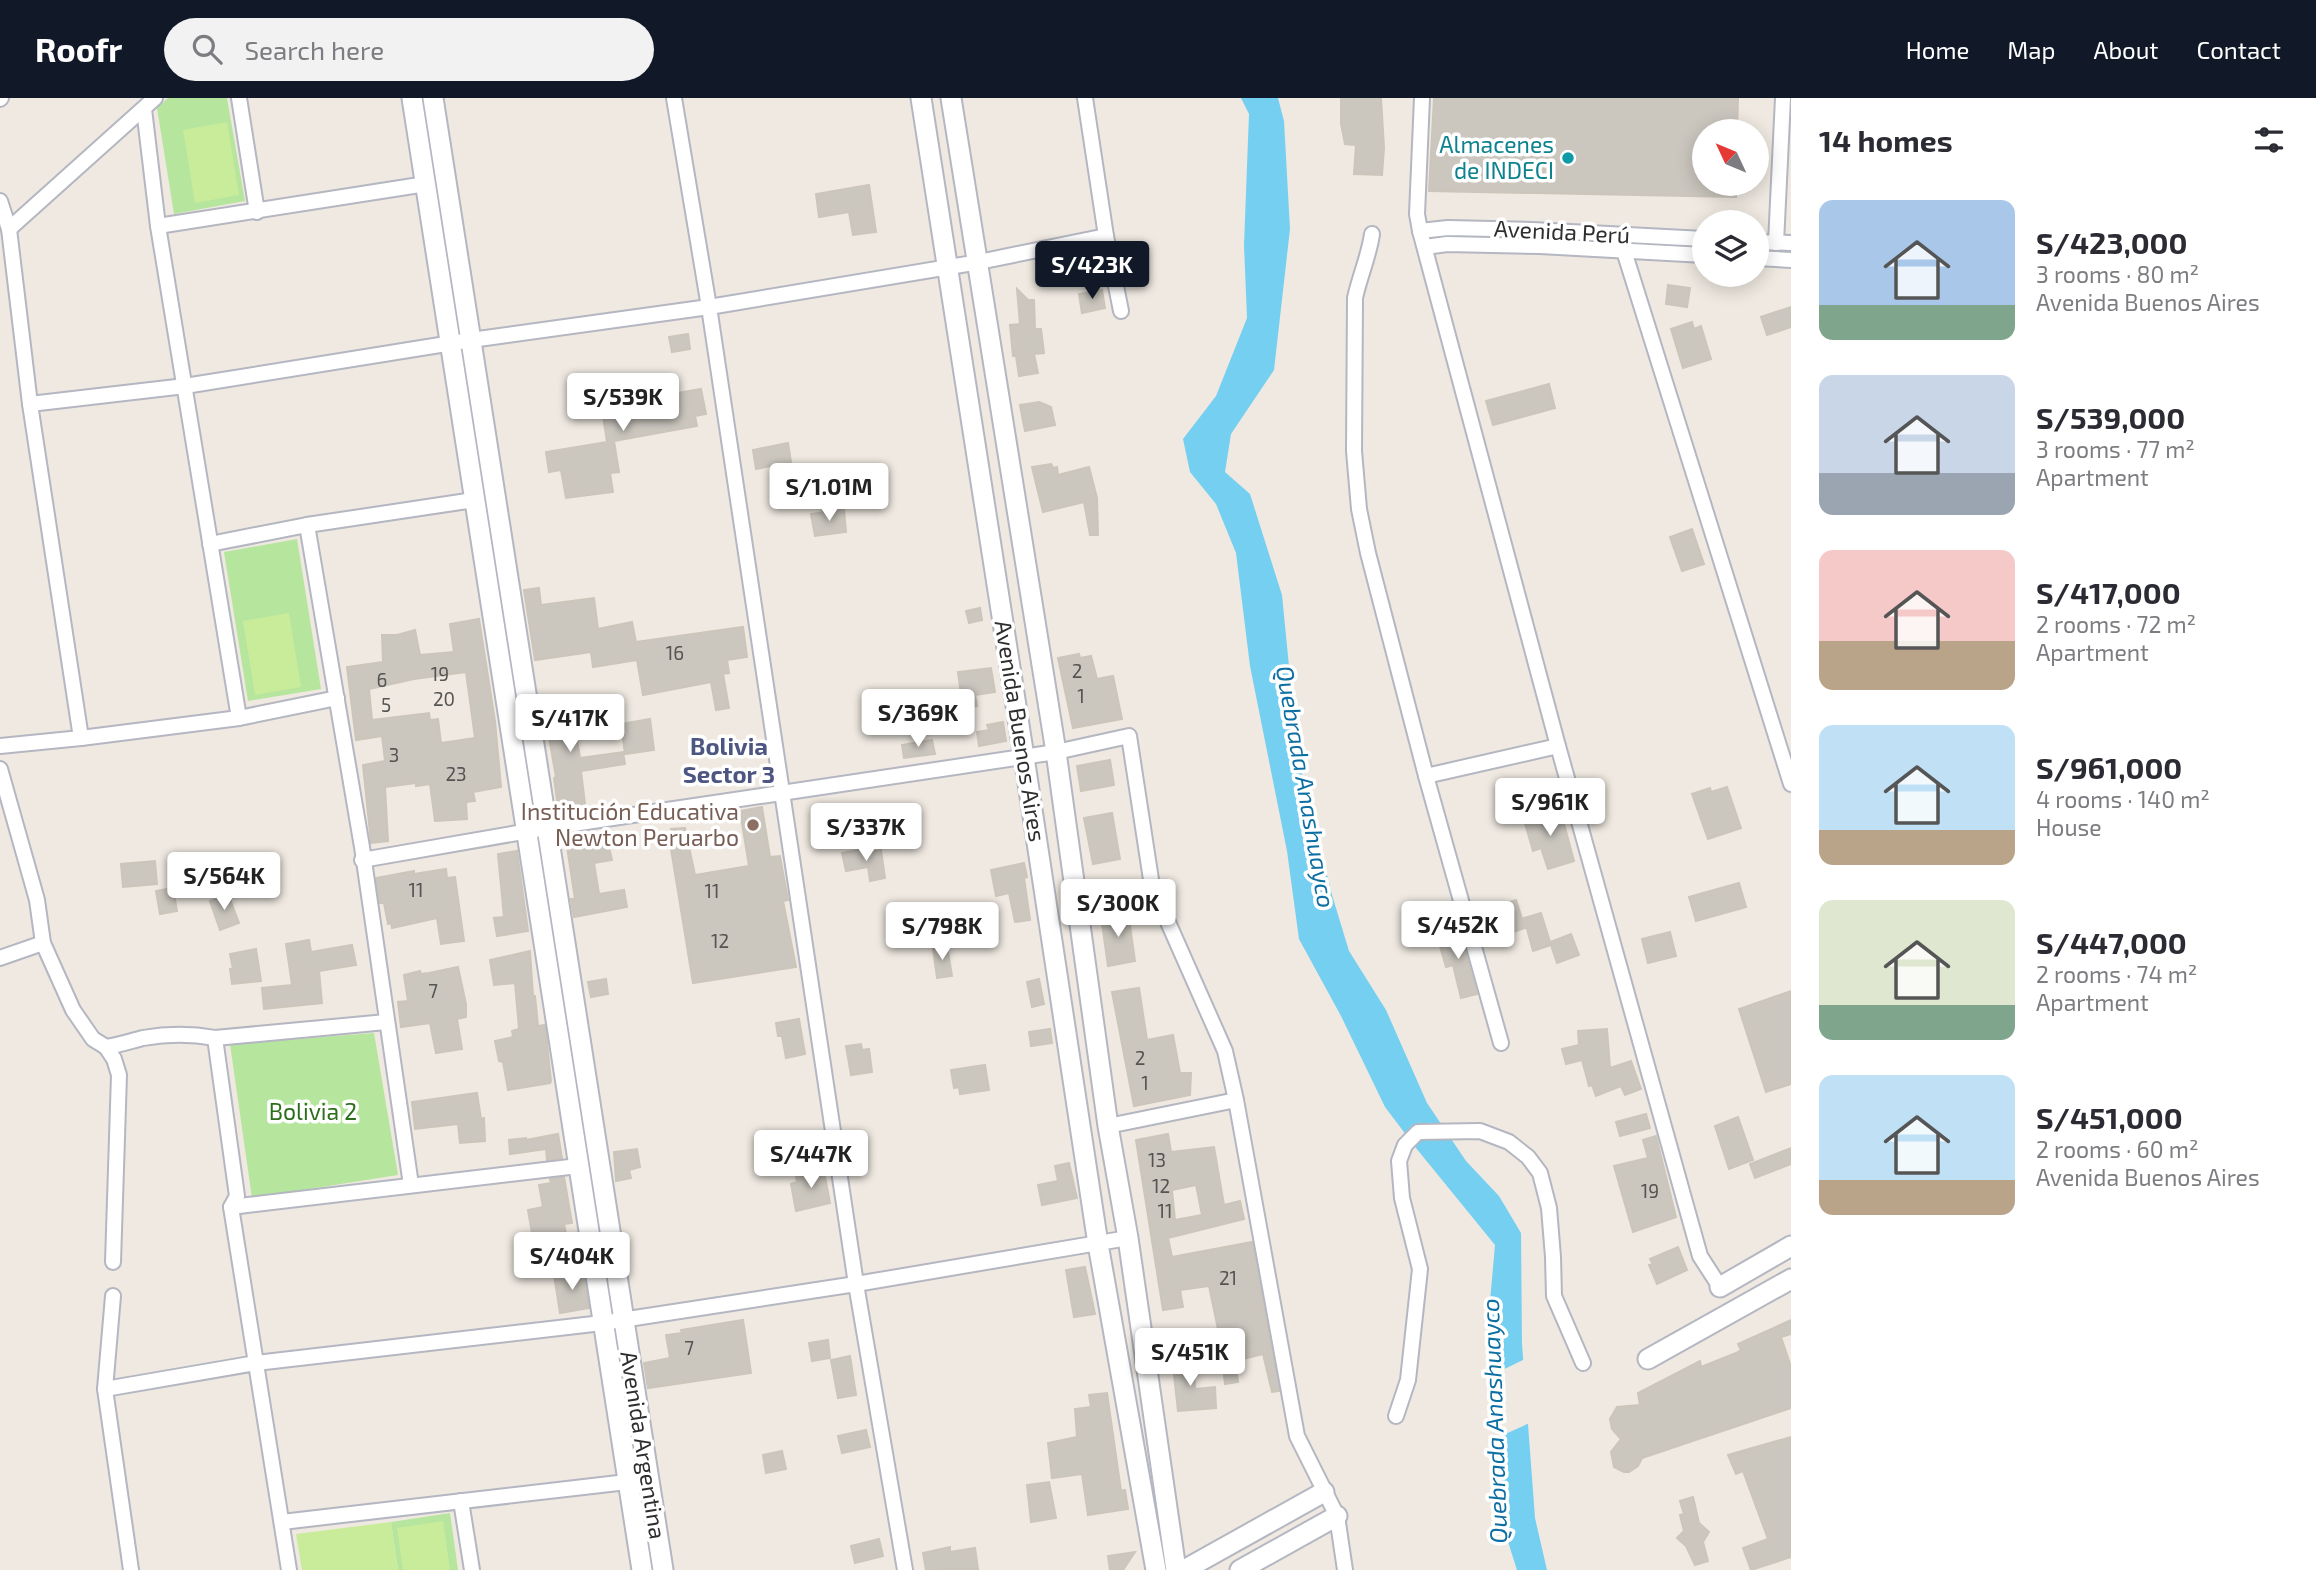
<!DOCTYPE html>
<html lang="en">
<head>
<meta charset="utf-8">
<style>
  body { margin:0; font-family:"Exo 2",sans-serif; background:#f2f2f3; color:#2b2b33; height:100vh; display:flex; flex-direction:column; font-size:26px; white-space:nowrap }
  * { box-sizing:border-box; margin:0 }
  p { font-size:23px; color:#7c7c81 }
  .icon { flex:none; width:38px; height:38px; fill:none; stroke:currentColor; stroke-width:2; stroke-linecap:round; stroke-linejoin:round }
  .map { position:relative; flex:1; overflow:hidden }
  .panel { display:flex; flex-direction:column; background:#fff; width:525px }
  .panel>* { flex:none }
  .needle { width:46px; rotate:314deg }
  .tools { position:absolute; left:1692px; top:21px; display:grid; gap:14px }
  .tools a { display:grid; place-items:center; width:77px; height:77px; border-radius:50%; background:#fff; box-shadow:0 4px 18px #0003; font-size:35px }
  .price { position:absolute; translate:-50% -60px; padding:0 16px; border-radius:7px; background:#fff; color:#222; font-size:23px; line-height:46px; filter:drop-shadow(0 2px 4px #0008) }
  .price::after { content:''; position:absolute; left:50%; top:42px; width:21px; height:16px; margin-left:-10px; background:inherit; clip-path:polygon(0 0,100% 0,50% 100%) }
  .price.on { background:#111827; color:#fff }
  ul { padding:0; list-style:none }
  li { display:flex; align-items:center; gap:21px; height:175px; padding:0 28px }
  li span { display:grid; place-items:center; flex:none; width:196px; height:140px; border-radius:14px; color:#555 }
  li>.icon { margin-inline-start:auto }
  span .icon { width:84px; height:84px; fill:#fffc; stroke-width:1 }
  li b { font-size:30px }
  h2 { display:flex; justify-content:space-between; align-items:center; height:84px; padding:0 28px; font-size:30px }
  header { display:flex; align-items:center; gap:42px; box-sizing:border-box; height:98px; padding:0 35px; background:#111827; color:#fff }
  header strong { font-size:33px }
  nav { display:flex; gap:38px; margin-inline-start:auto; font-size:24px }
  .search { width:490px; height:63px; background:#f2f2f3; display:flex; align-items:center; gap:18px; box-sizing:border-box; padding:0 24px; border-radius:38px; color:#7c7c81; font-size:26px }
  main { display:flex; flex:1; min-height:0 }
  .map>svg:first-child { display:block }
  .green { fill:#b6e59e }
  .pitch { fill:#c9ec9a }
  .water { fill:#75cff0 }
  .pier { fill:#efe9e1 }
  .building { fill:#cbc7bf; stroke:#cbc5ba; stroke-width:2; fill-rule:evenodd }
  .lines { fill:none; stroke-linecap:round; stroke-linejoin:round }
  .street-casing { stroke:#b4b7c1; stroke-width:18 }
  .secondary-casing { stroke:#b4b7c1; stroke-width:23 }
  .street { stroke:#fff; stroke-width:14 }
  .secondary { stroke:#fff; stroke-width:19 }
  .culture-dot { fill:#0f9aa8; stroke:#fff; stroke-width:2.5 }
  .education-dot { fill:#8d6e63; stroke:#fff; stroke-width:2.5 }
  .labels { text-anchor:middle; stroke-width:7; stroke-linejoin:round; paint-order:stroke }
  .number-label { font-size:19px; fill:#555452 }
  .culture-label { font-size:23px; fill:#0d838f; stroke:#fff; text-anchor:end }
  .street-label { font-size:23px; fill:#2e2e2e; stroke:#fff }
  .education-label { font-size:23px; fill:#785e54; stroke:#fff; text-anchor:end }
  .park-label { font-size:23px; fill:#2c6e1b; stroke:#fff }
  .neighbourhood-label { font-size:24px; font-weight:bold; fill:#4d5680; stroke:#fff }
  .water-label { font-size:24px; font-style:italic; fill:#0d6fa3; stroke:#fff }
</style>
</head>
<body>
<header>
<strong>Roofr</strong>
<div class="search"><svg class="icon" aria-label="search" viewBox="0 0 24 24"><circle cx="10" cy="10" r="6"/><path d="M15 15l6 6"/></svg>Search here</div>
<nav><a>Home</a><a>Map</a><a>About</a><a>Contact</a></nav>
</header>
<main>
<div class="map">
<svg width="1791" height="1472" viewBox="0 0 1791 1472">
  <rect width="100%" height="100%" fill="#efe9e1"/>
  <g class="green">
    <polygon points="168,0 227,0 245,103 174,116 157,10"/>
    <polygon points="492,430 534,702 528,703 486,431"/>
    <polygon points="297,441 321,591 248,603 224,454"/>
    <polygon points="544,762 586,1035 579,1036 537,763"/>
    <polygon points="374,935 398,1077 252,1100 230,946"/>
    <polygon points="450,1415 458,1472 398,1472 391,1424"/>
  </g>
  <g class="pitch">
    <polygon points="227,24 239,97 195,105 183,32"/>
    <polygon points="289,515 301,589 255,597 243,523"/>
    <polygon points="443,1423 450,1472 403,1472 397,1430"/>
    <polygon points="391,1424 398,1472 302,1472 296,1436"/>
  </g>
  <polygon class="water" points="1241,0 1278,0 1284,23 1290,131 1274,272 1231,336 1225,374 1250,396 1282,497 1298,660 1332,797 1349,853 1386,912 1427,1005 1466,1063 1499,1098 1521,1135 1522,1246 1535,1420 1547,1472 1517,1472 1497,1409 1496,1346 1486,1248 1495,1147 1416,1050 1385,1009 1341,918 1299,841 1287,753 1250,568 1236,455 1216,406 1190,374 1183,341 1216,298 1247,220 1244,147 1249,16"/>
  <polygon class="pier" points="1527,1260 1532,1324 1492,1342 1486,1280"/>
  <g class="building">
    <polygon points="1341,0 1381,0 1384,50 1382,77 1354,76 1356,47 1345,46 1341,26"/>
    <polygon points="1434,0 1738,0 1737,33 1704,33 1704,86 1736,86 1736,99 1429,93"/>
    <polygon points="869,87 876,134 853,137 849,114 819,119 816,96"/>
    <polygon points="1668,187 1690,190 1687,209 1666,206"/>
    <polygon points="1017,191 1028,202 1034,202 1035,231 1041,231 1044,255 1034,256 1038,275 1019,278 1016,258 1013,258 1010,227 1020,226"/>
    <polygon points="1102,192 1105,210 1082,215 1079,196"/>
    <polygon points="1791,209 1791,229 1767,237 1761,219"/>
    <polygon points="1692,224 1694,231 1701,228 1711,261 1683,270 1671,231"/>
    <polygon points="688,236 690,251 672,254 669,239"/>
    <polygon points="653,282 655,299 701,291 706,316 695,318 697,328 614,343 619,374 610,375 613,394 566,400 561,372 549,374 546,354 607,344 599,291"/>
    <polygon points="1549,286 1555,310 1493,327 1486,303"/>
    <polygon points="1039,304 1051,309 1055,327 1025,333 1020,307"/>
    <polygon points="788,345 791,364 756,371 753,352"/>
    <polygon points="1051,366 1053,370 1057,369 1058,377 1089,369 1097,400 1098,437 1090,437 1084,404 1043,414 1032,369"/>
    <polygon points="844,411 846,434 815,438 811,416"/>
    <polygon points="1692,431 1704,466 1682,473 1670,439"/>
    <polygon points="539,490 541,507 594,500 598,531 632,524 636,544 743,529 747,559 727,562 729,575 723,576 729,610 716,612 711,584 643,597 637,562 593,569 591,554 535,562 524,492"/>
    <polygon points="980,510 982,522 969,525 966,513"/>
    <path d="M479,521L495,623L501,689L473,694L475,703L466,704L467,721L435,723L430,686L416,688V685L385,689L388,743L371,745L363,667L385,663L382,638L356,642L347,569L383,564L382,537H397L415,532L420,557L454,554L450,526ZM466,574L475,640L441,645L438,621L430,622L429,615L372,622L369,591L414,581Z"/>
    <polygon points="1079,556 1080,560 1091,558 1097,581 1113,578 1122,621 1073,630 1058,560"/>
    <polygon points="991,570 995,594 975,597 977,608 963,611 958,574"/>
    <polygon points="573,597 573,617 580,660 623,654 625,666 581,673 586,714 559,717 554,680 556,679 547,628 544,629 541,599"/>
    <polygon points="650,621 654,652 625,656 621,626"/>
    <polygon points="1003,624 1006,643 979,648 977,634 989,632 987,627"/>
    <polygon points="932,642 935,656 904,660 902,647"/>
    <polygon points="1110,662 1114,687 1081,693 1077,668"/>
    <polygon points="1727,689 1741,730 1708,741 1692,696 1710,690 1711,694"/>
    <polygon points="762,709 770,759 780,758 788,802 783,803 796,869 693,885 670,745 674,745 671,731 685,730 695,777 749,768 740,713"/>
    <polygon points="1560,711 1574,763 1548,771 1541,750 1533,753 1524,722"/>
    <polygon points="1112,715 1120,761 1093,766 1084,720"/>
    <polygon points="608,745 612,762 594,765 599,796 624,792 627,809 574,819 571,801 575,801 567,749"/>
    <polygon points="863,751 864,755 881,752 885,780 870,783 868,769 846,773 842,755"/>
    <polygon points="517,753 528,833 497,838 494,820 504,819 498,756"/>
    <polygon points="155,763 157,786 123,789 121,766"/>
    <polygon points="1024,765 1027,779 1024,780 1030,822 1015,824 1009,795 996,798 991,772"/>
    <polygon points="446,771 447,780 455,779 464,843 441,846 437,820 392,830 391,825 388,826 384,805 380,805 376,780 414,773 414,776"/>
    <polygon points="1739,785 1746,809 1696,823 1689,799"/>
    <polygon points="173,790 177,813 160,816 156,793"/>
    <polygon points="228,796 239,825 220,832 210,803"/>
    <polygon points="1516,802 1525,830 1495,840 1486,811"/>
    <polygon points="1128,814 1135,863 1108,868 1101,818"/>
    <polygon points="1541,815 1551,847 1533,853 1524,820"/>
    <polygon points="1459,831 1477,896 1461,900 1453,867 1446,869 1437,838"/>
    <polygon points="1670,834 1676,858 1648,865 1642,841"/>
    <polygon points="1571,836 1579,857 1557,865 1550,844"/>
    <polygon points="309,842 311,854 352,847 356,867 319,873 322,905 264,911 262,890 292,887 286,846"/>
    <polygon points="947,848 952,878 937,880 933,850"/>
    <polygon points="256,851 261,883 232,886 230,871 233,871 230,856"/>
    <polygon points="530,853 533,898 535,898 538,928 545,927 551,983 550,985 508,992 503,964 499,963 495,943 513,939 512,933 519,931 515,885 494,887 490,862"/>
    <polygon points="458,869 466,906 466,919 457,921 462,951 436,955 430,925 401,929 398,904 408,903 404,877 420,873 421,876 429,875"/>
    <polygon points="606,881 608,896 591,899 588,884"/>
    <polygon points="1039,881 1044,906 1032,909 1027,884"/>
    <polygon points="1139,890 1147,942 1173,937 1180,975 1191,975 1190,997 1134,1008 1112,894"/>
    <polygon points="1791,893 1791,986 1766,994 1739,911"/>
    <polygon points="799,921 805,956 786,960 782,938 778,938 776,925"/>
    <polygon points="1050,931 1052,945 1031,948 1029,934"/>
    <polygon points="1607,931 1610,970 1631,963 1641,991 1625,997 1621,988 1596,998 1592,987 1589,988 1582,962 1566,966 1562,951 1579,947 1578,933"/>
    <polygon points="861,946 862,952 869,951 872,974 851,977 846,948"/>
    <polygon points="985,967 989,992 960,996 959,989 954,990 951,972"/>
    <polygon points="477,995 481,1021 484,1020 485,1043 460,1045 458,1026 415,1031 412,1004"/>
    <polygon points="1646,1016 1650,1030 1620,1038 1616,1024"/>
    <polygon points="1738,1019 1753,1062 1729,1071 1715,1028"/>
    <polygon points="558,1036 562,1060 547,1062 546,1051 510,1056 509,1042 526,1040 526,1042"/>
    <path d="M1168,1036L1171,1054L1214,1049L1224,1107L1240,1103L1244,1121L1168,1140L1172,1159L1252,1144L1279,1293L1272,1294L1263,1256L1235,1263L1238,1284L1225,1286L1219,1236L1209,1188L1180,1192L1183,1209L1163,1212L1136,1042ZM1196,1087L1202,1117L1175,1122L1172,1092Z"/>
    <polygon points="1656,1038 1676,1119 1633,1134 1614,1068 1648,1060 1643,1042"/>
    <polygon points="1791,1050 1791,1066 1755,1080 1750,1066"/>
    <polygon points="637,1051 640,1069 629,1072 631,1080 616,1083 614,1054"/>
    <polygon points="1069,1065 1077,1100 1042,1107 1038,1087 1058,1083 1055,1068"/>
    <polygon points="823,1068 830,1105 796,1113 791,1086 797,1084 796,1079 810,1077 809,1071"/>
    <polygon points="564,1079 572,1125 564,1126 567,1141 534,1147 528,1112 543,1109 539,1087 551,1085 550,1081"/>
    <polygon points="1678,1149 1687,1172 1657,1186 1649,1167 1653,1166 1650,1161"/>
    <polygon points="1085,1169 1095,1216 1074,1219 1066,1172"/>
    <polygon points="583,1172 589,1210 560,1215 554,1177"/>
    <polygon points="743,1222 751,1275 648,1290 644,1265 670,1260 666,1237 682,1235 681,1232"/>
    <polygon points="1791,1222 1791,1236 1781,1239 1791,1269 1791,1310 1642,1360 1638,1368 1629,1374 1624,1374 1614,1369 1611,1354 1621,1341 1612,1331 1610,1321 1617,1309 1640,1307 1638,1295 1700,1263 1701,1269 1736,1255 1741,1252 1738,1246"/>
    <polygon points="828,1242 830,1260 812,1263 809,1245"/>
    <polygon points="1187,1255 1189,1274 1194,1274 1195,1291 1215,1289 1216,1310 1178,1313 1172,1259"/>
    <polygon points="850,1258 856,1297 838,1300 831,1262"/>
    <polygon points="1107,1295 1121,1393 1125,1392 1128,1411 1088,1417 1082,1376 1052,1380 1048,1345 1077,1339 1075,1311 1091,1309 1089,1297"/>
    <polygon points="866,1332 870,1349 842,1355 838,1338"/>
    <polygon points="1791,1339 1791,1459 1751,1472 1743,1450 1768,1441 1743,1373 1736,1376 1728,1357"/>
    <polygon points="782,1353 786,1371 766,1375 763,1357"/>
    <polygon points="1049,1384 1056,1420 1031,1424 1027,1387"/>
    <polygon points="1693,1399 1699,1425 1709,1434 1703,1444 1708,1463 1695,1467 1686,1448 1677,1440 1684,1433 1680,1417 1684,1416 1680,1403"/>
    <polygon points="879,1441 883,1458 855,1465 851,1448"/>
    <polygon points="950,1449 950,1454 975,1450 978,1471 926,1472 923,1455"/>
    <polygon points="1135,1454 1123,1472 1110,1472 1108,1458"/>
  </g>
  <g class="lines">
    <g class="street-casing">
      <g id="street">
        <polyline points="239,0 257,114"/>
        <polyline points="674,0 709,209 856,1186 905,1472"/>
        <polyline points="1085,0 1106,138 1121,213"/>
        <polyline points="1422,0 1417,116 1420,133 1558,648 1700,1158 1720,1189"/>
        <polyline points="0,1 1,0"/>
        <polyline points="144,11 158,128 239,620"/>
        <polyline points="0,103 9,131 30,306 81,640 0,648"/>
        <polyline points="158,128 426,86"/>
        <polyline points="9,131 155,0"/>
        <polyline points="1420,133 1448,130 1532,132 1704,141"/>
        <path d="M1372,136C1369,158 1360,177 1355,200L1354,353L1359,411L1368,455L1426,678L1501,945"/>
        <polyline points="1619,137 1791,686"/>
        <polyline points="1757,144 1791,145"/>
        <polyline points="1776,145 1783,0"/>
        <polyline points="1425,149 1447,146 1540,148 1704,157"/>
        <polyline points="1757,160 1791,162"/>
        <polyline points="30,306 185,288 471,242 709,209 979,164 1106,138"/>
        <polyline points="307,427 362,749 411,1087"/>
        <polyline points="210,446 307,427 474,402"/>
        <polyline points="81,640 239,620 337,600"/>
        <path d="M0,671L37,802L43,845L73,912L93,941L106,949C119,947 131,943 143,940C166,936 193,936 215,940L386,924"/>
        <polyline points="1426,678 1558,648"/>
        <polyline points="362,762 546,730 1056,654 1129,638 1152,788 1225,953 1236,1002 1297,1338 1337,1418 1345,1472"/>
        <polyline points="0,860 43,845"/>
        <polyline points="215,940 237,1098 231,1109 289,1472"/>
        <polyline points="106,949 114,961 119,977 113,1164"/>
        <polyline points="1108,1028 1236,1002"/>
        <polyline points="231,1109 578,1068"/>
        <polyline points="113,1198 105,1291 131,1472"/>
        <polyline points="105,1291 256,1265 602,1225 856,1186 1128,1140"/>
        <polyline points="1396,1318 1408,1282 1420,1171 1402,1100 1399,1063 1405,1047 1418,1034 1480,1033 1509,1044 1528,1059 1540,1075 1549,1110 1553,1159 1554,1198 1583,1265"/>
        <polyline points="461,1403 472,1472"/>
        <polyline points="282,1424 627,1384"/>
      </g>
    </g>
    <g class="secondary-casing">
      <g id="secondary">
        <polyline points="412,0 642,1472"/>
        <polyline points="433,0 663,1472"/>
        <polyline points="921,0 1024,659 1098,1146 1156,1472"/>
        <polyline points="951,0 1056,654 1108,1028 1128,1140 1176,1472"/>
        <polyline points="1720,1189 1791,1148"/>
        <polyline points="1648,1261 1791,1181"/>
        <polyline points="1184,1472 1324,1394"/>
        <polyline points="1240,1472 1337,1418"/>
      </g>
    </g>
    <use href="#street" class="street"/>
    <use href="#secondary" class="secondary"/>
  </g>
  <circle class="culture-dot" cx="1568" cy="60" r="7"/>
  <circle class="education-dot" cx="753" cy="727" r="7"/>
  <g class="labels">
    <g class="number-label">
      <text x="675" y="562">16</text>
      <text x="1077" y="580">2</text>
      <text x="440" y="583">19</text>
      <text x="382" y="589">6</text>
      <text x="1081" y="605">1</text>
      <text x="444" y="608">20</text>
      <text x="386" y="614">5</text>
      <text x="394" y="664">3</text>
      <text x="456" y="683">23</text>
      <text x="416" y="799">11</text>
      <text x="712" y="800">11</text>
      <text x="720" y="850">12</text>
      <text x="433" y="900">7</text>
      <text x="1140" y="967">2</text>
      <text x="1145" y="992">1</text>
      <text x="1157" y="1069">13</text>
      <text x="1161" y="1095">12</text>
      <text x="1650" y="1100">19</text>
      <text x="1165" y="1120">11</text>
      <text x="1228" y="1187">21</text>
      <text x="689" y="1257">7</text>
    </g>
    <g class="culture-label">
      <text x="1554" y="55">Almacenes<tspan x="1554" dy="26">de INDECI</tspan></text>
    </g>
    <g class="street-label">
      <text transform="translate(1562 134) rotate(3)" y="8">Avenida Perú</text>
      <text transform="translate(1020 633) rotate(81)" y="8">Avenida Buenos Aires</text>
      <text transform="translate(643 1347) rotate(81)" y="8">Avenida Argentina</text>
    </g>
    <g class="education-label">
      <text x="739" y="722">Institución Educativa<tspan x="739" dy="26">Newton Peruarbo</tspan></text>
    </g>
    <g class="park-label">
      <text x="313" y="1022">Bolivia 2</text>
    </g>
    <g class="neighbourhood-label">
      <text x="729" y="657">Bolivia<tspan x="729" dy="28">Sector 3</tspan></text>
    </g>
    <g class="water-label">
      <text transform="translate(1305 689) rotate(80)" y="8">Quebrada Anashuayco</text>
      <text transform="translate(1495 1323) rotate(-92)" y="8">Quebrada Anashuayco</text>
    </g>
  </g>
</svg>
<div class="tools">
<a><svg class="needle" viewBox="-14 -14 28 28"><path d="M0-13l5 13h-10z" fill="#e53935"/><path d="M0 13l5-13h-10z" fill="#7c7c81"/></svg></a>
<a><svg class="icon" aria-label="layers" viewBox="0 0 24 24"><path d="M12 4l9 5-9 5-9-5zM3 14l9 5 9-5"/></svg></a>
</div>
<b class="price on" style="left:1092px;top:203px">S/423K</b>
<b class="price" style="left:623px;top:335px">S/539K</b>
<b class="price" style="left:829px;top:425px">S/1.01M</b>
<b class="price" style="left:918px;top:651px">S/369K</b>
<b class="price" style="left:570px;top:656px">S/417K</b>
<b class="price" style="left:1550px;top:740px">S/961K</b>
<b class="price" style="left:866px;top:765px">S/337K</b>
<b class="price" style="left:224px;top:814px">S/564K</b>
<b class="price" style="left:1118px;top:841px">S/300K</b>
<b class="price" style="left:1458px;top:863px">S/452K</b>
<b class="price" style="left:942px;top:864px">S/798K</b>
<b class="price" style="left:811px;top:1092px">S/447K</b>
<b class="price" style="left:572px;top:1194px">S/404K</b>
<b class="price" style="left:1190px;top:1290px">S/451K</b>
</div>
<section class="panel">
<h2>14 homes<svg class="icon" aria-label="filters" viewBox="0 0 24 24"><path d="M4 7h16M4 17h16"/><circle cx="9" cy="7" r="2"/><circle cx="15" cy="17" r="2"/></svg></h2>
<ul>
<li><span style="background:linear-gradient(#a9c7e8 75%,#7fa58c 0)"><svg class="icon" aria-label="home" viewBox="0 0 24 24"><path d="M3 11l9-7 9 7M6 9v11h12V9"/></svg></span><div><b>S/423,000</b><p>3 rooms · 80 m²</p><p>Avenida Buenos Aires</p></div></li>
<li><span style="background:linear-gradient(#c9d6e8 70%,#9aa5b1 0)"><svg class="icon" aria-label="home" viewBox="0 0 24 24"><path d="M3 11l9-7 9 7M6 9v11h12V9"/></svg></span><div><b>S/539,000</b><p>3 rooms · 77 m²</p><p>Apartment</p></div></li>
<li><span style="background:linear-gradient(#f6c9c9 65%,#b9a48a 0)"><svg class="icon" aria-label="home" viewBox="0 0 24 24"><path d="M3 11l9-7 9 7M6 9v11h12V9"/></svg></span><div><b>S/417,000</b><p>2 rooms · 72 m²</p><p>Apartment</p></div></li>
<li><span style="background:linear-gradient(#bfe0f5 75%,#b9a48a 0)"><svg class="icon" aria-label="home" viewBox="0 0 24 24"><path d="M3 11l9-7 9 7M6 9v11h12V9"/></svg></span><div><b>S/961,000</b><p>4 rooms · 140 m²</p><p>House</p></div></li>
<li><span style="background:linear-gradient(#dfe7d0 75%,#7fa58c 0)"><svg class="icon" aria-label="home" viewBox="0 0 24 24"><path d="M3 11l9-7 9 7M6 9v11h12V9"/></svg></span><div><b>S/447,000</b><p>2 rooms · 74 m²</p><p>Apartment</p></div></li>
<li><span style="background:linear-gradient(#bfe0f5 75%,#b9a48a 0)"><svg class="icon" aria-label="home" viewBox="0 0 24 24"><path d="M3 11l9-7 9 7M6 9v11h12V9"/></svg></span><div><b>S/451,000</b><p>2 rooms · 60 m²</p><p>Avenida Buenos Aires</p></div></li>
</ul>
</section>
</main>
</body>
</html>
